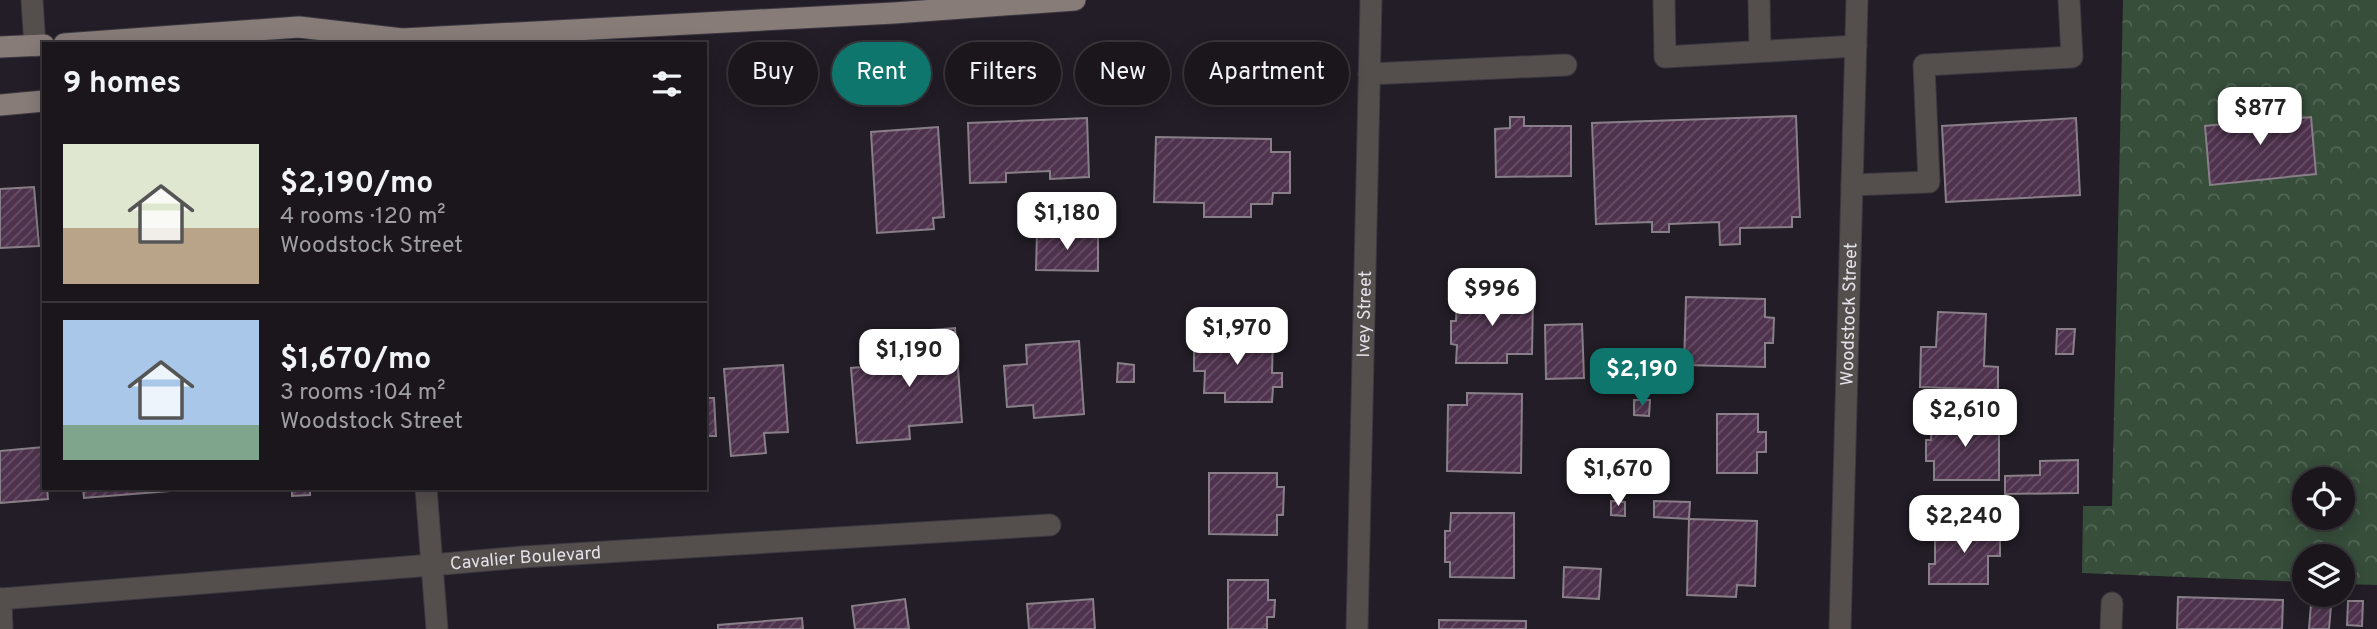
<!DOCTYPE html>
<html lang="en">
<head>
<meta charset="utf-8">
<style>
  body { margin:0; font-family:Overpass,sans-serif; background:#231f25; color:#f1f3f6; height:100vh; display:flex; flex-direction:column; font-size:26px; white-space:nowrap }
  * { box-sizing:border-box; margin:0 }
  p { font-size:23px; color:#9f9fa3 }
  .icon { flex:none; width:38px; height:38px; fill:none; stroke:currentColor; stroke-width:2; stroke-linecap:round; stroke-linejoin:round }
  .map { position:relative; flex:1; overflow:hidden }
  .sheet { position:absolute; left:42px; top:42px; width:665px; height:448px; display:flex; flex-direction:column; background:#1a161c; border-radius:0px; box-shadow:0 4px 18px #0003,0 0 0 2px #38353b }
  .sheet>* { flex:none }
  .hud { position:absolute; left:728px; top:42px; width:665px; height:63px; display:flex; gap:14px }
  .fabs { position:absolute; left:2292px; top:467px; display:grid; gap:14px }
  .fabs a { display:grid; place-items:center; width:63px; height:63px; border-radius:50%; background:#1a161c; box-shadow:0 4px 18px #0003,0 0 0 2px #38353b; font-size:35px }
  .price { position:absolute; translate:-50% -60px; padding:0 16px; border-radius:14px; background:#fff; color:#222; font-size:23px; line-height:46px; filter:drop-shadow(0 2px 4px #0008) }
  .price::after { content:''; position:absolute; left:50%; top:42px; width:21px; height:16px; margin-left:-10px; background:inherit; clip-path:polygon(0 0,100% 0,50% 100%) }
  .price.active { background:#0f766e; color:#fff }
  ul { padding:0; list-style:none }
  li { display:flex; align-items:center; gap:21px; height:175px; padding:0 21px }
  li+li { border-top:2px solid #38353b }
  li span { display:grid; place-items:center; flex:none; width:196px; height:140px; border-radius:0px; color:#555 }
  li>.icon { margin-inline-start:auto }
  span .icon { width:84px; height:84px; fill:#fffc; stroke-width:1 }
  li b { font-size:30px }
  h2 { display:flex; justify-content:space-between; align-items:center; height:84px; padding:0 21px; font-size:30px }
  .tag { padding:0 24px; border-radius:32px; background:#1a161c; box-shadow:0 4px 18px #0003,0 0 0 2px #38353b; font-size:24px; line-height:63px }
  .tag.active { background:#0f766e; color:#fff }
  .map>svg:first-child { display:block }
  .park { fill:url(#park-crowns); fill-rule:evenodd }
  .building { fill:url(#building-hatch); stroke:#897f88; stroke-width:2 }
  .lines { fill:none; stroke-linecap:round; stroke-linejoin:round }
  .service-casing { stroke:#3d3841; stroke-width:23 }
  .minor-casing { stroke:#3d3841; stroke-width:23 }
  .tertiary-casing { stroke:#3d3841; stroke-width:23 }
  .primary-casing { stroke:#3d3841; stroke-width:23 }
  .service { stroke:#544e4d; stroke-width:21 }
  .minor { stroke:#544e4d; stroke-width:21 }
  .tertiary { stroke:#544e4d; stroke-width:21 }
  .primary { stroke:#887c79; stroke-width:21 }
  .labels { text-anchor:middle; stroke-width:6; stroke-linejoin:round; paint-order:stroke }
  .street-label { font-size:18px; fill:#e4e1e8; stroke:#0a080c }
</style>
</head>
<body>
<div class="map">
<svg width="2377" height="629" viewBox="0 0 2377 629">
  <defs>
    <pattern id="park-crowns" width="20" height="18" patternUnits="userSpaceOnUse" patternTransform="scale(1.75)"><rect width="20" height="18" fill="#374e3b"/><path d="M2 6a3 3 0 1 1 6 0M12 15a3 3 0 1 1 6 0" fill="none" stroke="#546757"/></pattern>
    <pattern id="building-hatch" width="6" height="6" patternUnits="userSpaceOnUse" patternTransform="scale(1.75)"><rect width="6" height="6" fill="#4f334e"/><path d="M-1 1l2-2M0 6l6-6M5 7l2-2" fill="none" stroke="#685068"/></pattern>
  </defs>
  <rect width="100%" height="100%" fill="#221d26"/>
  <path class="park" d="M2123,0H2377V585L2343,584V556H2305V582L2082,573L2083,506H2112ZM2305,480H2343V518H2305Z"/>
  <g class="building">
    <polygon points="2279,105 2281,120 2311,117 2316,174 2210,185 2205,126 2234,123 2233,109"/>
    <polygon points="1796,116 1800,217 1792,217 1792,227 1740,228 1740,244 1720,245 1719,222 1669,224 1669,232 1652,232 1652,222 1596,224 1592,123"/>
    <polygon points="1510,117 1524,117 1524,126 1571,126 1571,176 1496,177 1495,129 1510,128"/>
    <polygon points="1087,118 1089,177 1050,179 1050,171 1006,173 1006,182 970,183 968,123"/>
    <polygon points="2076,118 2080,195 1946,202 1942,126"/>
    <polygon points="938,127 944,217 933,218 934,229 877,233 871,132"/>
    <polygon points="1156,137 1271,139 1271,152 1290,152 1290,193 1273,193 1272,204 1251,204 1251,217 1204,217 1204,203 1154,202"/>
    <polygon points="34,187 39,246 0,248 0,189"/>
    <polygon points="1037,232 1098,234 1098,271 1036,270"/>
    <polygon points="1457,295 1533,297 1532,354 1507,354 1507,363 1456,363 1457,345 1451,344 1451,321 1456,321"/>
    <polygon points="1686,297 1765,299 1765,317 1774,318 1773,343 1765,343 1765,367 1684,365"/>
    <polygon points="1938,312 1986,314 1984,366 1998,367 1998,390 1920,387 1921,347 1936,347"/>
    <polygon points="1582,324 1584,378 1546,379 1545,325"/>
    <polygon points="955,328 962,422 909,426 910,439 857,443 851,368 907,363 905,332"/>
    <polygon points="2057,329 2075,329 2073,354 2056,354"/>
    <polygon points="1194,336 1273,336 1272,373 1282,373 1282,387 1273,387 1272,402 1225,402 1225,393 1204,393 1205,371 1194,371"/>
    <polygon points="1079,341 1084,414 1034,418 1033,405 1007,407 1004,366 1027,364 1026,345"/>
    <polygon points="1635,352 1672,356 1670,379 1632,376"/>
    <polygon points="1118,363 1134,365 1134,382 1117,382"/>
    <polygon points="783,365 788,432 764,433 766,453 731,456 724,369"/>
    <polygon points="1467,393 1522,394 1521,473 1447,471 1448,405 1467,405"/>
    <polygon points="705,398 714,398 716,436 705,436"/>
    <polygon points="1634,400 1650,400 1649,416 1634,415"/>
    <polygon points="1717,414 1758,414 1758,432 1766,432 1766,452 1757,452 1757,473 1717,473"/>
    <polygon points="1932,418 1999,418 1999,480 1934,480 1934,461 1926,461 1926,440 1931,440"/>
    <polygon points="43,447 44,488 47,488 48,499 0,503 0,451"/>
    <polygon points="2078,460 2078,493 2005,494 2005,476 2040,475 2040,461"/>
    <polygon points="1209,473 1277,473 1277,487 1284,487 1283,515 1277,515 1277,535 1209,534"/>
    <polygon points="83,488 182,488 182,490 84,498"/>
    <polygon points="292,488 310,488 310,495 292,496"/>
    <polygon points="1611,501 1625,502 1625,516 1611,515"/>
    <polygon points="1654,501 1690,502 1689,519 1654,517"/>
    <polygon points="1451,513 1514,513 1514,578 1450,577 1450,562 1445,562 1445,531 1450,531"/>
    <polygon points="1689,519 1757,521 1755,586 1737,585 1736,597 1687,595"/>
    <polygon points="1935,527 2000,528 2000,556 1988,556 1988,584 1929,584 1929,564 1935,564"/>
    <polygon points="1564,567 1601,569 1599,599 1563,597"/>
    <polygon points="1228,580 1268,580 1268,600 1275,600 1274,617 1267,617 1267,629 1228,629"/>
    <polygon points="2178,597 2283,600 2282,629 2177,629"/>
    <polygon points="905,599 909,629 855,629 852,606"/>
    <polygon points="1093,599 1095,629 1029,629 1027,604"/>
    <polygon points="2348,601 2363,601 2362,626 2347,625"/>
    <polygon points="2311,604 2331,606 2329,629 2309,629"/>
    <polygon points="802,618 803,629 718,629 718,625"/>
    <polygon points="1439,620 1526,621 1526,629 1439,629"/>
  </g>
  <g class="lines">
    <g class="service-casing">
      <g id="service">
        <polyline points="1664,0 1665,57 1856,46"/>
        <polyline points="1759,0 1760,51"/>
        <polyline points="1369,74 1566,65"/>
        <polyline points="1852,185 1929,182 1924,65 2072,57 2069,0"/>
        <polyline points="1,599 2,629"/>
        <polyline points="2111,629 2112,603"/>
      </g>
    </g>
    <g class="minor-casing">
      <g id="minor">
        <polyline points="32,0 35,46"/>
        <path id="s1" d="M437,629L432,565L523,557L1050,525"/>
        <path id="s2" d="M1357,629L1371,0"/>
        <path id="s3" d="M1840,629L1857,0"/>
      </g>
    </g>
    <g class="tertiary-casing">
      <polyline id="tertiary" points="0,599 432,565 426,488"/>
    </g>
    <g class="primary-casing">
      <g id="primary">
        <polyline points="64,44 299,27 402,39 894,13 1075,0"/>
        <polyline points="0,47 44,45"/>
        <polyline points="0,105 44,101"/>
      </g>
    </g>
    <use href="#service" class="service"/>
    <use href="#minor" class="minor"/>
    <use href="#tertiary" class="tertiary"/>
    <use href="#primary" class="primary"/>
  </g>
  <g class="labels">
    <g class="street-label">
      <text dy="6" stroke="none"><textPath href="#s2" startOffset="315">Ivey Street</textPath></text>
      <text dy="6" stroke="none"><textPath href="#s3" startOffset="315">Woodstock Street</textPath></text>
      <text dy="6" stroke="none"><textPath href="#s1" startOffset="158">Cavalier Boulevard</textPath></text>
    </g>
  </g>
</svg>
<div class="fabs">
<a><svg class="icon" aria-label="locate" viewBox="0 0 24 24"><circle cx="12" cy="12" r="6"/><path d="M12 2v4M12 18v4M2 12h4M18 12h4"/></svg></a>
<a><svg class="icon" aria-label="layers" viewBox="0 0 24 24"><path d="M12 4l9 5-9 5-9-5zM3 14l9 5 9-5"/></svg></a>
</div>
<b class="price" style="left:2260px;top:147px">$877</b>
<b class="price" style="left:1067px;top:252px">$1,180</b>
<b class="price" style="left:1492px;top:328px">$996</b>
<b class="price" style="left:1237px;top:367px">$1,970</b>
<b class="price" style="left:909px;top:389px">$1,190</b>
<b class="price active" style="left:1642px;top:408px">$2,190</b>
<b class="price" style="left:1965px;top:449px">$2,610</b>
<b class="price" style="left:1618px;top:508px">$1,670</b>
<b class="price" style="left:1964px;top:555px">$2,240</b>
<div class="hud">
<a class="tag">Buy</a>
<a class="tag active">Rent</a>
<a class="tag">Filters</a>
<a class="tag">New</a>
<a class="tag">Apartment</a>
</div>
<section class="sheet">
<h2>9 homes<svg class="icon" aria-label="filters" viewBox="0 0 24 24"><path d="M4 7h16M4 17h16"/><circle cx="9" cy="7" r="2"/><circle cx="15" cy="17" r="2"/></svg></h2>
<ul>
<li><span style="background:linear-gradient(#dfe7d0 60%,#b9a48a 0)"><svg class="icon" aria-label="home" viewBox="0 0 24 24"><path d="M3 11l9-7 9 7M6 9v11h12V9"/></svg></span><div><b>$2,190/mo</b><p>4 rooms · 120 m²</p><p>Woodstock Street</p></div></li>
<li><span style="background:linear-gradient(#a9c7e8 75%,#7fa58c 0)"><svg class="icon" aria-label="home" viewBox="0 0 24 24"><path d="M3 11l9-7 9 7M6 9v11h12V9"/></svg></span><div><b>$1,670/mo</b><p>3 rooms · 104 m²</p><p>Woodstock Street</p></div></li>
</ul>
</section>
</div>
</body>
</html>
